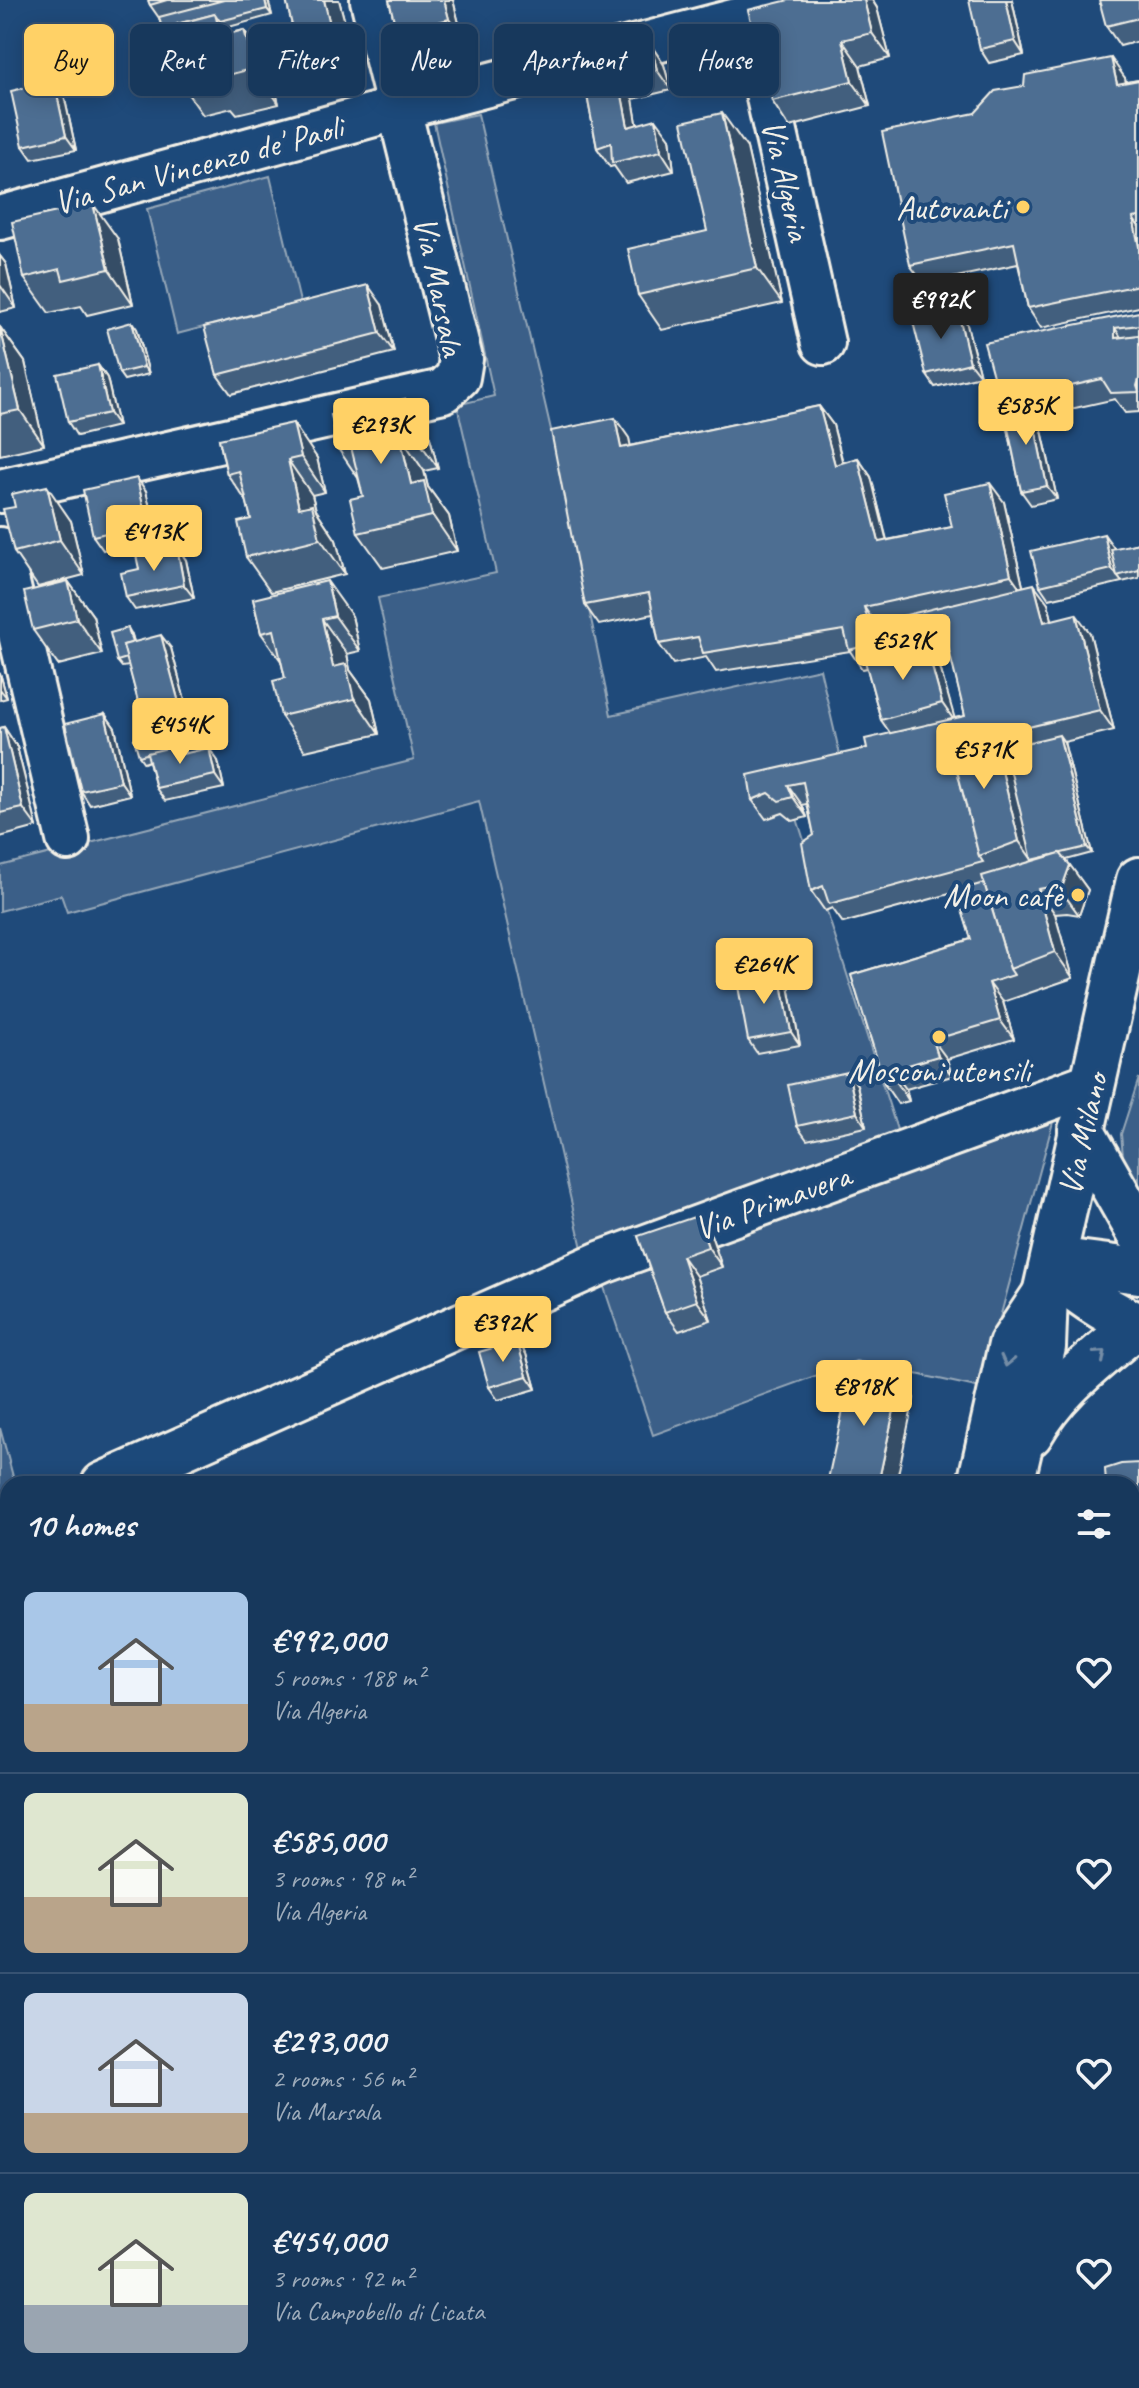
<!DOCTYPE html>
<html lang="en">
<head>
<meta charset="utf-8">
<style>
  body { margin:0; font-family:Caveat,sans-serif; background:#244365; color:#f1f3f6; height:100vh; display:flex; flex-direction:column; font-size:30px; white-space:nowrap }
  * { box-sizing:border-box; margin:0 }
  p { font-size:26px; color:#9eacbb }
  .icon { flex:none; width:44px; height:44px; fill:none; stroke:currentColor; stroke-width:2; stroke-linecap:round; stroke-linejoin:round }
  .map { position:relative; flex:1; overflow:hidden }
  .drawer { position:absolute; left:0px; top:1476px; width:1140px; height:912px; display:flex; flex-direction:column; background:#17385c; border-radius:24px 24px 0 0; box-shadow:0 4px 20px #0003,0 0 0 2px #365272 }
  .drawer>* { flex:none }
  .top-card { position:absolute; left:24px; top:24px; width:1092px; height:72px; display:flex; gap:16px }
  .price { position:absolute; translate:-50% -68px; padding:0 18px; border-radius:8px; background:#ffd166; color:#111; font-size:26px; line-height:52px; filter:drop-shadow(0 2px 4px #0008) }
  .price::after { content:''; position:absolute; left:50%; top:48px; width:24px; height:18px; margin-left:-12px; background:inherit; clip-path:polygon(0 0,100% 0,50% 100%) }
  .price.active { background:#222; color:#fff }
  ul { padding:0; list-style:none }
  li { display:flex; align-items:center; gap:24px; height:200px; padding:0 24px }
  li+li { border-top:2px solid #365272 }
  li span { display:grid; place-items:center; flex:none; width:224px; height:160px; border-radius:12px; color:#555 }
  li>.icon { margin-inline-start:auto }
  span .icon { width:96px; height:96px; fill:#fffc; stroke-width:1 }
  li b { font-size:34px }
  h2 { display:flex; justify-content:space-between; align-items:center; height:96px; padding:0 24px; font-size:34px }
  .tag { padding:0 28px; border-radius:12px; background:#17385c; box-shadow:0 4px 20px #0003,0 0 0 2px #365272; font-size:28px; line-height:72px }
  .tag.active { background:#ffd166; color:#111 }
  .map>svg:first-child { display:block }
  .green { fill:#3a5f88; stroke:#97a8b8; stroke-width:2 }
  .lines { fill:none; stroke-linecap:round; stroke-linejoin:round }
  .minor-casing { stroke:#f4f1e8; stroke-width:48 }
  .major-casing { stroke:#f4f1e8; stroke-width:50 }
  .minor { stroke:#1f4a7a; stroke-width:42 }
  .major { stroke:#1f4a7a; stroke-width:44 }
  .wall { fill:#425f7e; stroke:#f4f1e8; stroke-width:2; fill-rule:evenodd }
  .shaded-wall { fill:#364d66; stroke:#f4f1e8; stroke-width:2 }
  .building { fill:#4d6e92; stroke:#f4f1e8; stroke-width:2 }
  .oneway { stroke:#748da6 }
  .poi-dot { fill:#ffd166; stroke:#1f4a7a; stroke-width:3 }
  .labels { text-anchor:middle; stroke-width:8; stroke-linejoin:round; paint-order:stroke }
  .street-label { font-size:34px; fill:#f4f1e8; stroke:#1f4a7a }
  .poi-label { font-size:34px; fill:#f4f1e8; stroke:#1f4a7a; text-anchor:end }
</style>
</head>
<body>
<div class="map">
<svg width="1139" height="2388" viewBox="0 0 1139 2388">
  <rect width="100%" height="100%" fill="#1f4a7a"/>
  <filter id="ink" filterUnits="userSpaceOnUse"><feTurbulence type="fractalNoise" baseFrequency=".0125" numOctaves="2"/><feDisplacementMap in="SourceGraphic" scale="16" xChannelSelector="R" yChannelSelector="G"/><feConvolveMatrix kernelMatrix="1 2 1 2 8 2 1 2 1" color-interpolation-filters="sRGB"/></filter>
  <g filter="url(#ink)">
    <g class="green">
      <polygon points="478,114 558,460 611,715 820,669 843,768 784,778 899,1136 584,1257 479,801 67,912 61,895 0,911 0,866 414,760 378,598 496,573 457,405 494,396 434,123"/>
      <polygon points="270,176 300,302 177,334 147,209"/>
      <polygon points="1139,1078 1139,1194 1125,1178 1121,1134"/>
      <polygon points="1053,1122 981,1388 856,1361 653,1435 599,1272"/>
      <polygon points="0,1428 15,1484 8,1484 8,2030 0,2033"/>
      <polygon points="1139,1694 1139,1805 1132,1883 1132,1695"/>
      <polygon points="4,2155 8,2173 8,2380 58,2380 60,2388 0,2388 0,2156"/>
      <polygon points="846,2380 1087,2380 1087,2388 844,2388"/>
    </g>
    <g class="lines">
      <g class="minor-casing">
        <g id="minor">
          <polyline points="750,17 823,343"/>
          <polyline points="0,218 399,108 814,0"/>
          <polyline points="0,491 443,391 458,377 461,359 372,0"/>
          <polyline points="0,549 68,839"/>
          <polyline points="103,1484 603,1262 1093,1083"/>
          <polyline points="0,2092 8,2076"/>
        </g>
      </g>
      <g class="major-casing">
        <g id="major">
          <polyline points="1081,1130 1139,1232"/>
          <path d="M1052,1268C1078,1294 1105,1311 1139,1326"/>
          <polyline points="1052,1268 1077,1263 1139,1271"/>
          <path d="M1030,1434C1055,1390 1088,1366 1126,1334L1139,1329"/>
          <polyline points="980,1484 1011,1345 1045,1294"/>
          <polyline points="1011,1484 1043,1347 1045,1294 1139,880"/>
          <polyline points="794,2388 796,2380"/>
        </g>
      </g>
      <use href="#minor" class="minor"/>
      <use href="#major" class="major"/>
    </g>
    <g class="wall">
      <polygon points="148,0 268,0 272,15 225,28 229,34 244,30 269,65 279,104 237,114 232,108 203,115 178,80 168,43 164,36 159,18 150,5"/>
      <polygon points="286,0 339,0 357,68 321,77 296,42"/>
      <polygon points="389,0 453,0 463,39 411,52 397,33"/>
      <polygon points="789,0 872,0 877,8 890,58 860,66 870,106 789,127 772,101"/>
      <polygon points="1012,0 1024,55 989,63 980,49"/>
      <polygon points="1139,0 1139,41 1120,46 1106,26"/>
      <polygon points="651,45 664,65 671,90 633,99 637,124 670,138 674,171 626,183 614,166 610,167 597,148 581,64"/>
      <polygon points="1125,78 1126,82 1139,80 1139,307 1041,328 1028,308 1018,264 924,284 910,265 975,113"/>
      <polygon points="64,95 76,150 32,159 23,146"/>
      <polygon points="747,148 782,303 662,330 638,295 707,231"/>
      <polygon points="118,239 133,304 87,315 81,306 49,313 24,278"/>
      <polygon points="0,256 6,264 16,308 0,312"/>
      <polygon points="382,305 394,352 231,394 217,375"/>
      <polygon points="1139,312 1139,412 1125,413 1115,399 1039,416 1057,499 1031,505 1021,491 1004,409 1000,402"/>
      <polygon points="966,321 980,376 935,387 926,374"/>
      <polygon points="132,322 137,329 149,374 124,380 119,373"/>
      <polygon points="0,327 25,362 44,445 0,455"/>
      <polygon points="98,365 107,378 118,426 77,436 68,422"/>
      <polygon points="405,399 429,434 438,468 424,471 428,487 449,516 457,551 383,568 358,533 363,496 358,478 339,450"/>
      <path d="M819,406L833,425L843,462L858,458L871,477L887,540L952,527L1004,502L1023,586L1048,603L1052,620L1090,633L1114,730L1064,742L1092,853L1066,860L1088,890L1079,915L1067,913L1055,914L1073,978L1003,1002L1014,1039L947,1059L952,1076L906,1089L909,1101L898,1104L885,1085L851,975L971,939L957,892L843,923L832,908L825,911L811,891L814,835L807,804L802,805L807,817L793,821L783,813L766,819L752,800L867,748L890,733L881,720L867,668L862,669L850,651L716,672L706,657L673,664L659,644L653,614L599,625L585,605L629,438L630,446ZM949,648L965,716L954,718L939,664L931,652Z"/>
      <polygon points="219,439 317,458 325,492 312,495 316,510 336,540 345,574 271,592 246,557 251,519 247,502 227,474"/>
      <polygon points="146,491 157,537 103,550 93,536"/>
      <polygon points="71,521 84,575 38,587 14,552"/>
      <polygon points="1139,543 1139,578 1049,599 1040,586 1114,549"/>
      <polygon points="186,560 194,598 135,610 126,597"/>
      <polygon points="68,581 93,616 102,654 58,665 33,630"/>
      <polygon points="253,599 352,616 360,651 347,654 350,670 371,699 379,734 305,751 281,716 285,678 281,661 261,633"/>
      <polygon points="132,635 134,642 171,648 193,731 168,738 171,747 180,745 186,753 218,761 224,788 165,801 156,788 149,761 144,763 139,756 150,734 145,728 129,666 122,667 117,661"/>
      <polygon points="0,673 7,698 0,700"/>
      <polygon points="105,714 115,728 130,795 90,805 81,791"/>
      <polygon points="4,727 17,747 37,827 0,837 0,728"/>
      <polygon points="780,973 789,986 800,1045 757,1053 748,1040"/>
      <polygon points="848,1072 857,1085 866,1127 807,1140 797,1126"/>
      <polygon points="711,1235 722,1267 696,1276 711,1320 679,1331 665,1312 638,1236"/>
      <polygon points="517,1341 526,1354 536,1389 498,1400 489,1387"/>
      <polygon points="1139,1463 1139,1510 1132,1511 1132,1484"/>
      <polygon points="1132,1558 1139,1559 1139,1590 1132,1588"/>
      <polygon points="144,2380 203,2380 204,2388 150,2388"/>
      <polygon points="224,2380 382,2380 382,2383 323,2388 230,2388"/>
      <polygon points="468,2380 602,2380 602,2386 591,2388 469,2388"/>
    </g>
    <g class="shaded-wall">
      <polygon points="265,0 268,0 272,15 267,9"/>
      <polygon points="324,0 339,0 357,68 332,33"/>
      <polygon points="444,0 453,0 463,39 449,19"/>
      <polygon points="864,0 872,0 877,8 890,58 872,33"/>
      <polygon points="1006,0 1012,0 1024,55 1015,41"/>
      <polygon points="215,14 240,49 221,36"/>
      <polygon points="244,30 269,65 279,104 255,68"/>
      <polygon points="842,40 860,66 870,106 852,81"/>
      <polygon points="651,45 664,65 671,90 657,70"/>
      <polygon points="1111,58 1125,78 1130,104 1117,84"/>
      <polygon points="619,80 633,99 641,146 628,127"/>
      <polygon points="54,81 64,95 76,150 66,136"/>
      <polygon points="722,113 747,148 782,303 757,268"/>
      <polygon points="656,119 670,138 674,171 661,151"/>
      <polygon points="93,204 118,239 133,304 109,269"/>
      <polygon points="1133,218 1139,227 1139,247"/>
      <polygon points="0,256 6,264 16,308 0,285"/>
      <polygon points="368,285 382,305 394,352 380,333"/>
      <polygon points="957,308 966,321 980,376 970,363"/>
      <polygon points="132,322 137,329 149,374 144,367"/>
      <polygon points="0,327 25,362 44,445 20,410"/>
      <polygon points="1115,328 1128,348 1115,338"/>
      <polygon points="98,365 107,378 118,426 109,413"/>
      <polygon points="405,399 429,434 438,468 413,433"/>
      <polygon points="1030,403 1039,417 1057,499 1047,486"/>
      <polygon points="819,406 833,425 848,484 835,465"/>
      <polygon points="615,418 629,438 635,467 621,448"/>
      <polygon points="293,423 317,458 325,492 301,457"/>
      <polygon points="400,436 424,471 428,487 449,516 457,551 411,484"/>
      <polygon points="858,458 871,477 892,562 879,542"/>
      <polygon points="288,460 312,495 316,510 336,540 345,574 299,508"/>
      <polygon points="137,478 146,491 157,537 147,524"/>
      <polygon points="990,483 1004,502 1025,595 1011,575"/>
      <polygon points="47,486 71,521 84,575 60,540"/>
      <polygon points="1104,534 1114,548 1120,575 1117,576 1122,582 1112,569"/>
      <polygon points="177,547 186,560 194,598 184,585"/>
      <polygon points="68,581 93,616 102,654 77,619"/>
      <polygon points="327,581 352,616 360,651 335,616"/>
      <polygon points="1034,584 1048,603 1057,641 1044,622"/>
      <polygon points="864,607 877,626 883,644 869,624"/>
      <polygon points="1076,614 1090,633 1114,730 1100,710"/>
      <polygon points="322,619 347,654 350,670 371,699 379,734 333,667"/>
      <polygon points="128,628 132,635 138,657 134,650"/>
      <polygon points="161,635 171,648 193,731 183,718"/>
      <polygon points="926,645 939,664 956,723 942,703"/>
      <polygon points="0,673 7,698 0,689"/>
      <polygon points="105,714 115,728 130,795 121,782"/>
      <polygon points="4,727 17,747 37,827 23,808"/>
      <polygon points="992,730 1009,755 1032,860 1037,867 1019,841"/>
      <polygon points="163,731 168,737 173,755 168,748"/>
      <polygon points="1059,735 1064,742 1092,853 1087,847"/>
      <polygon points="209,748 218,761 224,788 215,775"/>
      <polygon points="788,785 802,805 807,817 793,797"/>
      <polygon points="1070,865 1088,890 1079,915 1061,890"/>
      <polygon points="1038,889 1055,914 1073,978 1055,952"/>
      <polygon points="780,973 789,986 800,1045 791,1032"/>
      <polygon points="989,983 1003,1002 1014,1039 1000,1020"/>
      <polygon points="933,1040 947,1059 952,1076 938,1056"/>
      <polygon points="892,1070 906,1089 909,1101 896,1081"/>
      <polygon points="848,1072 857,1085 866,1127 857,1113"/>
      <polygon points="697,1216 711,1235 722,1267 708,1247"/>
      <polygon points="682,1256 696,1276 711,1320 697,1301"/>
      <polygon points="517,1341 526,1354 536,1389 527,1376"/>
      <polygon points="901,1378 914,1398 896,1484 878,1484"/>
      <polygon points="196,2380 203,2380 204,2388 202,2388"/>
      <polygon points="579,2380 586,2380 591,2388 579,2388"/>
    </g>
    <g class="building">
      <polygon points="148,0 167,0 150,5"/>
      <polygon points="224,0 265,0 267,9 220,21 215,14 177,24 179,32 164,36 159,17"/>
      <polygon points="286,0 324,0 332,33 296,42"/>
      <polygon points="389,0 444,0 449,19 397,33"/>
      <polygon points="789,0 864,0 872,33 842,40 852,81 772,101 748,10"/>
      <polygon points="969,0 1006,0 1015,41 980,49"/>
      <polygon points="1099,0 1139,0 1139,18 1106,26"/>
      <polygon points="215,14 221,36 244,30 255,68 212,79 210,72 178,80 168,40 181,37 177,24"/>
      <polygon points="651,45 657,70 619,80 628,127 656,119 661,151 612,163 611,143 597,148 581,64"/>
      <polygon points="1111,58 1117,84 1139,80 1139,217 1133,218 1139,247 1139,285 1028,308 1014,243 910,265 882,132 975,113 995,91 1024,86 1025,75"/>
      <polygon points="54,81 66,136 23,146 11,91"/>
      <polygon points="722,113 757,268 638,295 628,249 707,231 682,122"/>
      <polygon points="93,204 109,269 63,280 60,269 24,278 12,222"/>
      <polygon points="368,285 380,333 217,375 204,327"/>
      <polygon points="957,308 970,363 926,374 912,318"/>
      <polygon points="1139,312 1139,325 1115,328 1115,338 1139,335 1139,379 1137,386 1139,392 1111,393 1102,379 1000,402 984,343"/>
      <polygon points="132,322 144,367 119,373 107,329"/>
      <polygon points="0,327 20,410 0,414"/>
      <polygon points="98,365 109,413 68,422 57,374"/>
      <polygon points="405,399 413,433 400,436 411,484 424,481 432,516 358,533 350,499 363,496 351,447 339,450 331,415"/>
      <polygon points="1030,403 1047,486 1021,491 1004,409"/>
      <polygon points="819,406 835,465 858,458 879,542 952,527 944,493 990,483 1011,575 864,607 869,624 1034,584 1044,622 1076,614 1100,710 995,735 992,730 949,739 979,856 983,862 829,904 823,886 811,891 802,843 814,835 803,782 788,785 793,797 779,801 769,793 752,800 748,775 867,748 865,739 965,716 943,626 849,650 844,630 703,653 698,637 659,644 649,593 585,605 551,431 615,418 621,448"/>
      <polygon points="293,423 301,457 288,460 299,508 312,505 320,539 246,557 238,522 251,519 239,471 227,474 219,439"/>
      <polygon points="137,478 147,524 93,536 83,490"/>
      <polygon points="47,486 60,540 14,552 3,509 15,507 12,494"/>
      <polygon points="1104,534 1112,569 1040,586 1031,551"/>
      <polygon points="1139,543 1139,570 1117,576 1111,549"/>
      <polygon points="177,547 184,585 126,597 121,573 139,569 136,555"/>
      <polygon points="68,581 77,619 33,630 24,592"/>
      <polygon points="327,581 335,616 322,619 333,667 346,664 354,699 281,716 273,681 285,678 274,630 261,633 253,599"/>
      <polygon points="128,628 132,643 123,645 127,658 117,661 110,633"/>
      <polygon points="161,635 183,718 145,728 123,645"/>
      <polygon points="926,645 942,703 881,720 865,661"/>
      <polygon points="105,714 121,782 81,791 65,724"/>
      <polygon points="4,727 23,808 0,813 0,728"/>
      <polygon points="992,730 1019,841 979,856 949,739"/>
      <polygon points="163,731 168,748 139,756 134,739"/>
      <polygon points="1059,735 1087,847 1032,860 1005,748"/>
      <polygon points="180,745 182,754 209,748 215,775 156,788 147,753"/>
      <polygon points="1060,853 1070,865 1061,890 1050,887 1038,889 1055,952 1010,969 982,876"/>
      <polygon points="984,883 1010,969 1014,975 989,983 1000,1020 933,1040 938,1056 892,1070 896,1081 885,1085 851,975 971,939 956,891"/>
      <polygon points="780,973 791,1032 748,1040 737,981"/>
      <polygon points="848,1072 857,1113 797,1126 788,1085"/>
      <polygon points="697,1216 708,1247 682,1256 697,1301 665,1312 638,1236"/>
      <polygon points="517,1341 527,1376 489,1387 479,1352"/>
      <polygon points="852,1368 901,1378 878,1484 827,1484"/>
      <polygon points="1139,1463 1139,1496 1132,1497 1132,1484 1106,1484 1105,1469 1121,1464"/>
      <polygon points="1132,1558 1139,1559 1139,1584 1132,1582"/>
      <polygon points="468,2380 579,2380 579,2388 469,2388"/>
    </g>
    <defs><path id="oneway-chevron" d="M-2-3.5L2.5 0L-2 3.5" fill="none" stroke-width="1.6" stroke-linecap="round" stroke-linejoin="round" transform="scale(2)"/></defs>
    <g class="oneway">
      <use href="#oneway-chevron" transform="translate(1101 1355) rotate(-41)"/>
      <use href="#oneway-chevron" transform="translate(1007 1361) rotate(103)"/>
    </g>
  </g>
  <g class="poi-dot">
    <circle cx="1023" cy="207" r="8"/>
    <circle cx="1078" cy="895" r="8"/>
    <circle cx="939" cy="1037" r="8"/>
  </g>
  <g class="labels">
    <g class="street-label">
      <text transform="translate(198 164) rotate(-15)" y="12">Via San Vincenzo de' Paoli</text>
      <text transform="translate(787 180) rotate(77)" y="12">Via Algeria</text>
      <text transform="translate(440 286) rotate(78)" y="12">Via Marsala</text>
      <text transform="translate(1082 1134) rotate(-77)" y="12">Via Milano</text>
      <text transform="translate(772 1201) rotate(-20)" y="12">Via Primavera</text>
    </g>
    <g class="poi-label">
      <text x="1007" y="219">Autovanti</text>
      <text x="1062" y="907">Moon cafè</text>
      <text x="939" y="1082" text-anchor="middle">Mosconi utensili</text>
    </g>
  </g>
</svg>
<b class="price active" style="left:941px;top:341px">€992K</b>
<b class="price" style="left:1026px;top:447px">€585K</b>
<b class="price" style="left:381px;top:466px">€293K</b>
<b class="price" style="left:154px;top:573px">€413K</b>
<b class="price" style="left:903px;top:682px">€529K</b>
<b class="price" style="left:180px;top:766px">€454K</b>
<b class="price" style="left:984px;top:791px">€571K</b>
<b class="price" style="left:764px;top:1006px">€264K</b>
<b class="price" style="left:503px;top:1364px">€392K</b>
<b class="price" style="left:864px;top:1428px">€818K</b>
<div class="top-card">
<a class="tag active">Buy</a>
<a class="tag">Rent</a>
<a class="tag">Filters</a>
<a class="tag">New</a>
<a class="tag">Apartment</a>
<a class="tag">House</a>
</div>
<section class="drawer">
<h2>10 homes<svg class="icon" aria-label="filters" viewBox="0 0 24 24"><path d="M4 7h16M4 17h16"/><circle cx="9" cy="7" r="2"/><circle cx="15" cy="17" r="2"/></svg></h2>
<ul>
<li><span style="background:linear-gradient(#a9c7e8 70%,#b9a48a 0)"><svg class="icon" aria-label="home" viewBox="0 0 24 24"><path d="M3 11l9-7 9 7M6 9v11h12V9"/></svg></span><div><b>€992,000</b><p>5 rooms · 188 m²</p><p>Via Algeria</p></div><svg class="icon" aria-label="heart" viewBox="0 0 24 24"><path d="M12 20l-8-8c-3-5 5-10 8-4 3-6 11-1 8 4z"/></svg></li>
<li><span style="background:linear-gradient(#dfe7d0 65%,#b9a48a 0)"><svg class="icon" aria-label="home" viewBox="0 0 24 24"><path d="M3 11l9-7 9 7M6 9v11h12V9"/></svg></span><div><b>€585,000</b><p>3 rooms · 98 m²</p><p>Via Algeria</p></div><svg class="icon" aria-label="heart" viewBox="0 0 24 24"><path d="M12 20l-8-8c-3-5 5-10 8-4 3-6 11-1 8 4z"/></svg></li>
<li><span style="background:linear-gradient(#c9d6e8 75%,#b9a48a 0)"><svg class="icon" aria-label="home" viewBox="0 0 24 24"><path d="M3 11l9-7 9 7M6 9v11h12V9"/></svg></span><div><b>€293,000</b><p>2 rooms · 56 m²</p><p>Via Marsala</p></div><svg class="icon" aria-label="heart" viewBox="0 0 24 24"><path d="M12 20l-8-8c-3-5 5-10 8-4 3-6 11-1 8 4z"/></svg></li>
<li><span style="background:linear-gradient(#dfe7d0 70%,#9aa5b1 0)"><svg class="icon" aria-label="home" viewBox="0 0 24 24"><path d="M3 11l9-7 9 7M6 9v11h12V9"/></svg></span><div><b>€454,000</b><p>3 rooms · 92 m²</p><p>Via Campobello di Licata</p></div><svg class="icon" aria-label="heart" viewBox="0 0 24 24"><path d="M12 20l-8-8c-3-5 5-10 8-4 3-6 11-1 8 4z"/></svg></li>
</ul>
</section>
</div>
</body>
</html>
